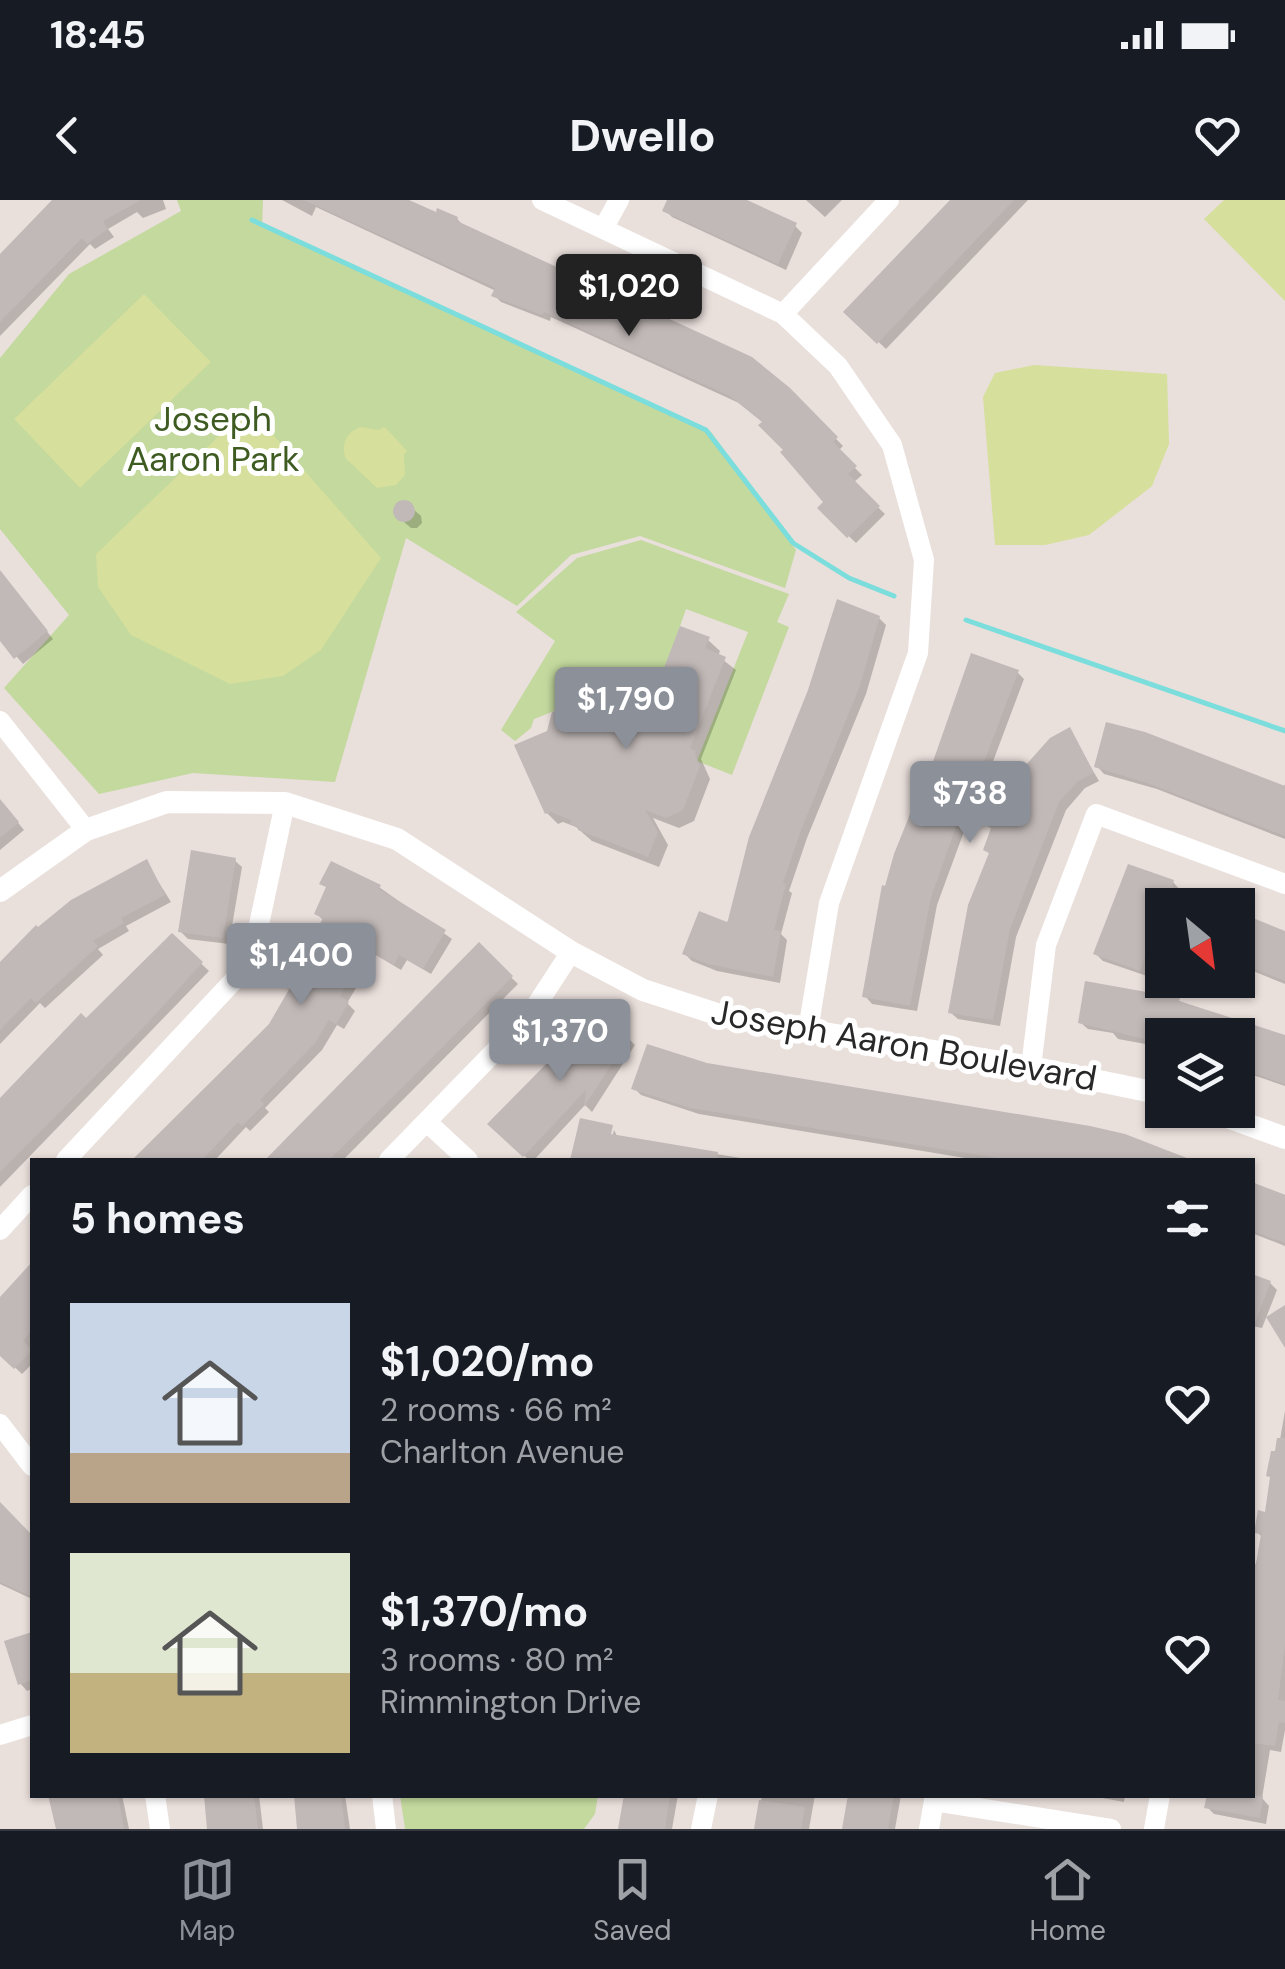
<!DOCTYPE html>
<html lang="en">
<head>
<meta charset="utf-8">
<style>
  body { margin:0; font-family:"DM Sans",sans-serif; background:#20242c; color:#f1f3f6; height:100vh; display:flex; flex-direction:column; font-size:38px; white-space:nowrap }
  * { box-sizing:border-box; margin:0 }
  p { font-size:32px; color:#9ea1a6 }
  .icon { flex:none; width:55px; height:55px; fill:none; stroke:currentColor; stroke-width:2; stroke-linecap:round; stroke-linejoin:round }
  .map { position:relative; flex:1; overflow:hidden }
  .panel { position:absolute; left:30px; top:958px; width:1225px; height:640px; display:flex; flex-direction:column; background:#171b24; border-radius:0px; box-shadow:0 2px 8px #0004 }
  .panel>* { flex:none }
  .needle { width:65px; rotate:151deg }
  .fabs { position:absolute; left:1145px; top:688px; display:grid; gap:20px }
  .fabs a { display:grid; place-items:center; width:110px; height:110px; border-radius:0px; background:#171b24; box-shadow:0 2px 8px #0004; font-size:50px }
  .price { position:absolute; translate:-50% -85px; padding:0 22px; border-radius:10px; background:#8c9099; color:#fff; font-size:32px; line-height:65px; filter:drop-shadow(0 2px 5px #0008) }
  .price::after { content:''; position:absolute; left:50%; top:60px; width:30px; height:22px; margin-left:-15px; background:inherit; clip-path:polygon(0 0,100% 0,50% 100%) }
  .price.current { background:#222; color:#fff }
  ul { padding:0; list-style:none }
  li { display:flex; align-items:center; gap:30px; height:250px; padding:0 40px }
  li span { display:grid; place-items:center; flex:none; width:280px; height:200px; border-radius:0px; color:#555 }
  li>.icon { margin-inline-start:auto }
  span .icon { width:120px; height:120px; fill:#fffc; stroke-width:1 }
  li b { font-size:42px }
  h2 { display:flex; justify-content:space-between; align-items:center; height:120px; padding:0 40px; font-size:42px }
  .status { display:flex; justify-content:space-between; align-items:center; height:70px; padding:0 50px; background:#171b24; direction:ltr }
  .status svg { height:28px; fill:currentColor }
  header { display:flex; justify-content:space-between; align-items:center; height:130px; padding:0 40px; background:#171b24; font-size:45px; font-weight:700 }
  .menu { display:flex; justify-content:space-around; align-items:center; height:140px; border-top:2px solid #363941; background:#171b24; font-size:28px; color:#9ea1a6 }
  .menu a { display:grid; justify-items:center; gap:5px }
  .menu .current { color:#8c9099 }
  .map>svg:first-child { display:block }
  .green { fill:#c3d99e }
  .pitch { fill:#d6df9b }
  .shadow { fill:#0003 }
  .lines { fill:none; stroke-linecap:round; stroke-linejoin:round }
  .stream { stroke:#7bdedc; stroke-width:5 }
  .building { fill:#c1b9b8 }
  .minor { stroke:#fff; stroke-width:20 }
  .tertiary { stroke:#fff; stroke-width:22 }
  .labels { text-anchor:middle; stroke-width:10; stroke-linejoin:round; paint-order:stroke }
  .park-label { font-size:35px; fill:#3e5b22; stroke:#fff }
  .street-label { font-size:35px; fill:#282828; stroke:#fff }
</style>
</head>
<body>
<div class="status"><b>18:45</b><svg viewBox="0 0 49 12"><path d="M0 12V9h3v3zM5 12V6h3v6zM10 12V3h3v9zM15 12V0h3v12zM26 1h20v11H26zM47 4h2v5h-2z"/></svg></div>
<header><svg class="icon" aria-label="back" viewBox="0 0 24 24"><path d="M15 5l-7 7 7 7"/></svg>Dwello<svg class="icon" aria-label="heart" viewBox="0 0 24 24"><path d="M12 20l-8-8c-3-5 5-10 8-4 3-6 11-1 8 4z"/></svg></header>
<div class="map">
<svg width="1285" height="1629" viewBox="0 0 1285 1629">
  <rect width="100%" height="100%" fill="#e9dfdb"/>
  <g class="green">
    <polygon points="177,0 263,0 262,27 711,232 796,350 785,388 640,336 571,355 517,406 406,338 335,582 193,573 99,594 4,488 69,415 0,329 0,158 69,74 181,11"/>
    <polygon points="641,340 789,394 777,422 789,427 732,575 697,561 748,432 686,409 646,524 634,525 617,486 534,519 531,528 515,541 501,530 555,441 516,412 577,358"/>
    <polygon points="400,1595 598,1595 595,1614 584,1629 405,1629"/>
  </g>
  <g class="pitch">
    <polygon points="1224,0 1285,0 1285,101 1204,19"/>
    <polygon points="144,94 211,162 80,288 14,219"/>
    <polygon points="1034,165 1167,174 1169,244 1152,286 1089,335 1045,345 995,345 983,197 995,173"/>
    <polygon points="249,207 381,358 321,450 283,476 230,484 131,435 98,387 96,354"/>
    <path d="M361,227L378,230L385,227L407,251L404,255L405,275L396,285L377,288L346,259C340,244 347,231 361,227Z"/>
  </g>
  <g class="shadow">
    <polygon points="60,0 163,0 166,9 143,18 137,12 108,29 114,37 95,49 90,44 0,136 0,58"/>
    <polygon points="282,0 403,0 437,15 457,19 465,27 788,190 843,246 838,251 862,275 853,283 885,314 856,343 820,308 827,302 764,223 739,203 551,117 550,121 501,102 494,95 496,91 316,7 312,16"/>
    <polygon points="669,0 740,0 795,26 802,33 786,70 672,17 665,10"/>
    <polygon points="806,0 842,0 825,17"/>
    <polygon points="954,0 1028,0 886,149 847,112"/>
    <polygon points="405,302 421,316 422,323 417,328 411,328 397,316 395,310 399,303"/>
    <polygon points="0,373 53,439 23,464 0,437"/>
    <polygon points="879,418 886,425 866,494 807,638 789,691 792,693 781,734 787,740 780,783 717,771 692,761 685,754 728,725"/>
    <polygon points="708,440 720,451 718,456 736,470 701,559 710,579 694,621 679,628 653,618 668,645 659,667 592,641 576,627 563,622 558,624 547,613 549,533 606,491 629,517 653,504"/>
    <polygon points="1017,472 1024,479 986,580 1008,589 1069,530 1099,581 1085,588 1066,610 1016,737 1000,826 958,819 950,812 991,655 986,650 995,615 973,607 937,705 917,811 872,804 865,796 924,593"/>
    <polygon points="1097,566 1283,588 1285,584 1285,639 1157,589 1104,574"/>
    <polygon points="0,601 24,630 0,650"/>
    <polygon points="234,660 242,667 229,744 188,739 181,732"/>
    <polygon points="146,662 171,702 126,726 129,731 98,749 103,755 45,808 40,803 0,844 0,766"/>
    <polygon points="1173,682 1180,690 1179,693 1210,705 1162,705 1162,741 1147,776 1103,761 1096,754"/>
    <polygon points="379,687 452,739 431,774 407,760 401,770 376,755 347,803 355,811 344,829 337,825 322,850 265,908 269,912 250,931 246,927 215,960 135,960 271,826 318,744 324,721 317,714"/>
    <polygon points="1238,716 1285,734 1285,784 1238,765"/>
    <polygon points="172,736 209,771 0,987 0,899 86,822"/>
    <polygon points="479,746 518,784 343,960 269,960"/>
    <polygon points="1179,801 1285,839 1285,886 1238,870 1238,835 1162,835 1162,847 1118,839 1113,833 1088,829 1080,822"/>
    <polygon points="628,838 635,845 592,912 585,905 534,960 529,960 491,924 556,866"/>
    <polygon points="707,865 1189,960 977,960 699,914 641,895 634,888"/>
    <polygon points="582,921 611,928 606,946 610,947 614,930 618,938 753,960 573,960"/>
    <polygon points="1252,983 1285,995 1285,1046 1252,1033"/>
    <polygon points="32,1065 32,1145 28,1150 32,1154 32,1164 22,1174 0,1153 0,1100"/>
    <polygon points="1252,1076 1270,1083 1277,1090 1262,1128 1252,1126"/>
    <polygon points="1285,1211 1285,1530 1281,1552 1270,1550 1262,1598 1269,1606 1266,1624 1214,1614 1207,1607 1209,1595 1252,1595 1252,1377 1263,1338 1257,1332 1267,1314"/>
    <polygon points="0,1304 30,1336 32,1330 32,1399 0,1384"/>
    <polygon points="32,1434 32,1489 27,1491 20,1483 7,1443"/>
    <polygon points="51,1595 122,1595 129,1629 58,1629"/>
    <polygon points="207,1595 259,1595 263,1629 212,1629"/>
    <polygon points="295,1595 345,1595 350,1629 300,1629"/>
    <polygon points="627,1595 678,1595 672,1629 619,1629"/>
    <polygon points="762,1595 815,1595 809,1629 756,1629"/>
    <polygon points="851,1595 901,1595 895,1629 844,1629"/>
    <polygon points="1086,1595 1125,1595 1124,1602"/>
  </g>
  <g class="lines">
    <g class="stream">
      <polyline points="252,20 706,230 793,343 849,378 894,396"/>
      <polyline points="966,420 1285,531"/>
    </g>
  </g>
  <g class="building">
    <polygon points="52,0 141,0 103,21 108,29 87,44 82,38 0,122 0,54"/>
    <polygon points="304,0 409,0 436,12 437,8 458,17 457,21 752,157 790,188 838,237 833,242 857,266 848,274 880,306 847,338 817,308 823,302 780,252 783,250 758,225 762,222 730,196 544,112 542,115 491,96 495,88"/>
    <polygon points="667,0 747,0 797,23 778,64 662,11"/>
    <polygon points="950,0 1014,0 877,144 843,112"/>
    <circle cx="404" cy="311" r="11"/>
    <polygon points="0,370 48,431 14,459 0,441"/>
    <polygon points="837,399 880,416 860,486 801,630 783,683 786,684 774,730 781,731 773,777 708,764 682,754 699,711 727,722 728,720 749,637 808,490"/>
    <polygon points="680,426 710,437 705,448 726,457 690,548 696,551 695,555 700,566 683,610 666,618 645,610 658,632 648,657 578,630 579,627 570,624 571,620 551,612 545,614 514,545 547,531 552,512 606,488 616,510 623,507 626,515 651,502"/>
    <polygon points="971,453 1019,470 979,575 1007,586 1050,538 1070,527 1094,573 1078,581 1059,602 1010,729 993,820 948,813 968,705 989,653 983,650 991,628 987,626 993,611 965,602 931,697 910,806 862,797 882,685 885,686 894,654 920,589 923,590"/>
    <polygon points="1106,522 1145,532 1285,586 1285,636 1147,583 1094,567"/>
    <polygon points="0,599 19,622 0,638"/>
    <polygon points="191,650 236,658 223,738 178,732"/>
    <polygon points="147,659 165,695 121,718 124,723 93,741 98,746 36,803 31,798 0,830 0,762 36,725 38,727 71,700"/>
    <polygon points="331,661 381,685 379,689 446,730 423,769 399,755 394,765 368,750 340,796 349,802 336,824 329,820 315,843 260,900 264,904 242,926 238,922 202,960 132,960 269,824 316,743 311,741 323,718 314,714 326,687 319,684"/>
    <polygon points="1128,664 1174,680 1172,687 1215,704 1162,705 1159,726 1156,725 1140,771 1093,754"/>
    <polygon points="1238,712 1285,731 1285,781 1238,762"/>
    <polygon points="172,733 203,762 143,828 0,972 0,898 81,813 86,818"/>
    <polygon points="479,742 513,776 409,881 329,960 265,960"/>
    <polygon points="1085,781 1180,798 1179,801 1285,835 1285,884 1238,868 1238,835 1162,835 1162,843 1078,823"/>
    <polygon points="588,810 630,836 584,907 586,890 523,957 487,924 551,859 555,863"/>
    <polygon points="647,844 707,863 1090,926 1125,934 1192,960 1009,960 690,908 631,889"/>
    <polygon points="580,918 613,925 611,934 718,952 717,960 570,960"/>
    <polygon points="1252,982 1285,995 1285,1043 1252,1031"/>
    <polygon points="32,1062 32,1131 23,1141 32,1150 14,1169 0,1156 0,1097"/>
    <polygon points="1252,1074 1271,1081 1254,1126 1252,1125"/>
    <polygon points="1285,1105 1285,1148 1266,1117"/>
    <polygon points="1277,1238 1285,1238 1285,1445 1278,1500 1285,1501 1285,1523 1279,1522 1275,1546 1252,1543 1252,1363 1256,1364 1261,1334 1254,1333 1258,1310 1265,1312 1270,1277 1266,1276 1271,1251 1275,1251"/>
    <polygon points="0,1302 32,1335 32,1397 0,1382"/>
    <polygon points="32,1432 32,1480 18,1485 4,1441"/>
    <polygon points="48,1595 118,1595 124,1629 56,1629"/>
    <polygon points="204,1595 254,1595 258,1629 207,1629"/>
    <polygon points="294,1595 341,1595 345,1629 297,1629"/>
    <polygon points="624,1595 670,1595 665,1629 618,1629"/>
    <polygon points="848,1595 894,1595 888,1629 842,1629"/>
    <polygon points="1207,1595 1263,1596 1260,1618 1204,1608"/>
    <polygon points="759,1600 805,1607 801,1629 754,1629"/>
  </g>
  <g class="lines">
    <g class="minor">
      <polyline points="542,0 783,114 838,166 892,245 924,360 918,453 829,703 808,830"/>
      <polyline points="604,27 619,0"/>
      <polyline points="783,114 889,0"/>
      <polyline points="0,521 86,630"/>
      <polyline points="1031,867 1046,745 1096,614 1285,684"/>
      <polyline points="428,923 468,960"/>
      <polyline points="66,960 251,762 285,603"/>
      <polyline points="389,960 530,815 571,752"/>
      <polyline points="0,1030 32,995"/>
      <polyline points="0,1224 32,1266"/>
      <polyline points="0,1535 32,1525"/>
      <polyline points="155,1595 160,1629"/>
      <polyline points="382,1595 386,1629"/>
      <polyline points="934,1601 1111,1629"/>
      <polyline points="701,1629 708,1595"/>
      <polyline points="929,1629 935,1595"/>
      <polyline points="1154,1629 1160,1595"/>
    </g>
    <g class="tertiary">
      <polyline points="0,691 86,630 167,602 285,603 397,639 571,752 643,790 726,817 1031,867 1162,894"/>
      <polyline points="1208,910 1285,938"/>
    </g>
  </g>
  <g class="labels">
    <g class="park-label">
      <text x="213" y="231">Joseph<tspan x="213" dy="40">Aaron Park</tspan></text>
    </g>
    <g class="street-label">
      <text transform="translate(904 845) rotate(10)" y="12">Joseph Aaron Boulevard</text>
    </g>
  </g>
</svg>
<div class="fabs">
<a><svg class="needle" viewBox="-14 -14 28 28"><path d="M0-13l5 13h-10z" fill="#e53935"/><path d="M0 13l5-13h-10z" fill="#9ea1a6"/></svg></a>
<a><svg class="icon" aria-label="layers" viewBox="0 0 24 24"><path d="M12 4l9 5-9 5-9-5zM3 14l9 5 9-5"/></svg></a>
</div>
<b class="price current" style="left:629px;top:139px">$1,020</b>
<b class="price" style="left:626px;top:552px">$1,790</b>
<b class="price" style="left:970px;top:646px">$738</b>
<b class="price" style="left:301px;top:808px">$1,400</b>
<b class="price" style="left:560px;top:884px">$1,370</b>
<section class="panel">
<h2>5 homes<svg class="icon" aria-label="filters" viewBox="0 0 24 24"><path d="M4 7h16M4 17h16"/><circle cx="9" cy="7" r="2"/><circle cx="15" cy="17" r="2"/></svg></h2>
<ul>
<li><span style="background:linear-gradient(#c9d6e8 75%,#b9a48a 0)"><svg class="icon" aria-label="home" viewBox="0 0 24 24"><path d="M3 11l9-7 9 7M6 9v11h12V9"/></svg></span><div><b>$1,020/mo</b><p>2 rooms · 66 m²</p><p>Charlton Avenue</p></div><svg class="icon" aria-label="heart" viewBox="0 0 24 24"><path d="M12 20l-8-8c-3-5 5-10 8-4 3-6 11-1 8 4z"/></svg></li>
<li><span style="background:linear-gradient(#dfe7d0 60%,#c2b280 0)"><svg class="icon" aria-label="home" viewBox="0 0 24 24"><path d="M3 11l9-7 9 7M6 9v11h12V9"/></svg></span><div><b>$1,370/mo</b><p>3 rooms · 80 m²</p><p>Rimmington Drive</p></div><svg class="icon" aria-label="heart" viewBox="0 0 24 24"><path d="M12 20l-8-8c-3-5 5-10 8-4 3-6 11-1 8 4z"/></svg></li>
</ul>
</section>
</div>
<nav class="menu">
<a class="current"><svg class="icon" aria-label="map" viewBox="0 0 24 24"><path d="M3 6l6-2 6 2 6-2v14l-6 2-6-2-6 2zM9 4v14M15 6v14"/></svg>Map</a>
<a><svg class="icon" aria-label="saved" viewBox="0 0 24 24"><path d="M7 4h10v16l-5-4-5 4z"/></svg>Saved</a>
<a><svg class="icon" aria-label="home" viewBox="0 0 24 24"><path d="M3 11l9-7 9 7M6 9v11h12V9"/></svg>Home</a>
</nav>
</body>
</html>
